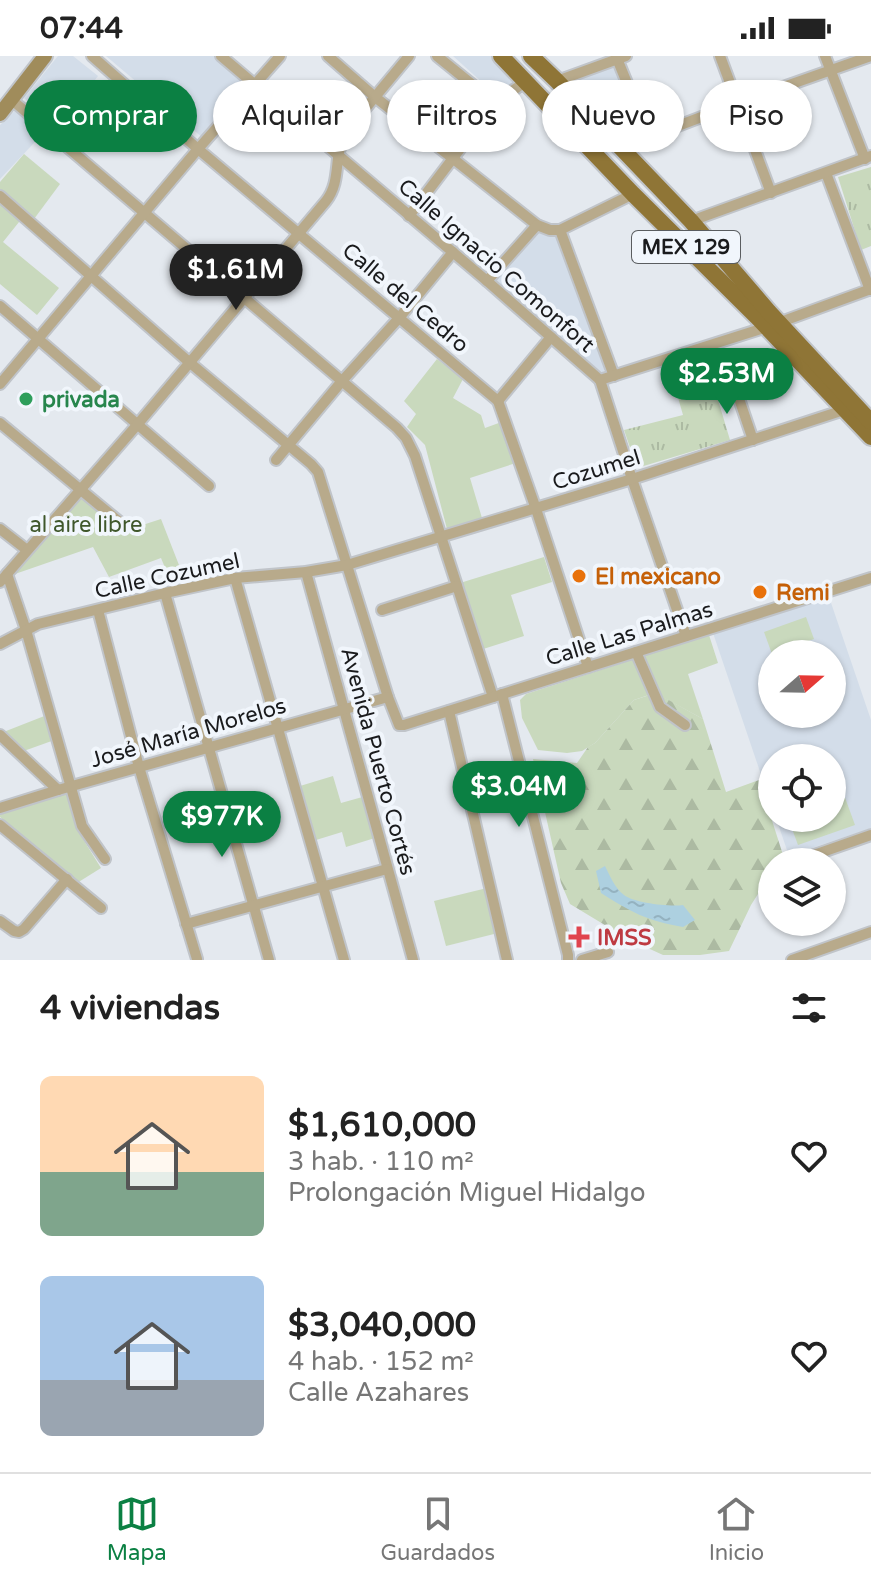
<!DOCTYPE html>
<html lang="es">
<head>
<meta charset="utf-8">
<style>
  body { margin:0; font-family:"Varela Round",sans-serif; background:#f6f6f6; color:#222; height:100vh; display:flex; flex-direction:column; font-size:30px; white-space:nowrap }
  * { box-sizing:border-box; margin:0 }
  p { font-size:26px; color:#767676 }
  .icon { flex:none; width:44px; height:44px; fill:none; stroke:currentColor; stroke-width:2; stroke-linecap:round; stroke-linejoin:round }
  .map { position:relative; height:904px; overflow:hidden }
  .drawer { display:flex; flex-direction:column; background:#fff; flex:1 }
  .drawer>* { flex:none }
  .banner { position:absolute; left:24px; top:24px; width:824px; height:72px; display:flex; gap:16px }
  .needle { width:52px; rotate:70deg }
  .fabs { position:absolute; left:758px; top:584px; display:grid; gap:16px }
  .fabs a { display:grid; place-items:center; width:88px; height:88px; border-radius:50%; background:#fff; box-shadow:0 2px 6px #0004; font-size:40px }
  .price { position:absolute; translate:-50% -68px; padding:0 18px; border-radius:28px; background:#0b8043; color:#fff; font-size:26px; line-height:52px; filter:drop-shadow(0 2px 4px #0008) }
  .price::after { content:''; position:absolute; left:50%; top:48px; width:24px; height:18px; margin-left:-12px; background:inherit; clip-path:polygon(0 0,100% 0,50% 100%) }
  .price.current { background:#222; color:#fff }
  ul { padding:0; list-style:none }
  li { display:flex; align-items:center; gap:24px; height:200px; padding:0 40px }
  li span { display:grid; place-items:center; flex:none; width:224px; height:160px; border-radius:12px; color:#555 }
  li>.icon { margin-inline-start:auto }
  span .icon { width:96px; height:96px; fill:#fffc; stroke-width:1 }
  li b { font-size:34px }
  h2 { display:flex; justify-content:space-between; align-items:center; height:96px; padding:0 40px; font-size:34px }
  .pill { padding:0 28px; border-radius:36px; background:#fff; box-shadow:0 2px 6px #0004; font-size:28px; line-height:72px }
  .pill.current { background:#0b8043; color:#fff }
  .status { display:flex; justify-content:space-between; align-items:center; height:56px; padding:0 40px; background:#fff; direction:ltr }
  .status svg { height:22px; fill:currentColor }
  .menu { display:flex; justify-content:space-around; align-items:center; height:112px; border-top:2px solid #e0e0e0; background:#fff; font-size:22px; color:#767676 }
  .menu a { display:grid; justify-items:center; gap:4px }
  .menu .current { color:#0b8043 }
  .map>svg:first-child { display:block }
  .built { fill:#d3dde9; fill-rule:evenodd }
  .green { fill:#c9d9bd }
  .forest { fill:url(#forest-firs) }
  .park { fill:url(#park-tufts) }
  .water { fill:url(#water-ripples) }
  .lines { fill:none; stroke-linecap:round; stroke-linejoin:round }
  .street-casing { stroke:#c0c4c9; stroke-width:14 }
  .secondary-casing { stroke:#c0c4c9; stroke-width:18 }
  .primary-casing { stroke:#c0c4c9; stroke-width:20 }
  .street { stroke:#b8aa8b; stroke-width:10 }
  .secondary { stroke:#a08c5b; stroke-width:14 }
  .primary { stroke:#8f7536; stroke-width:16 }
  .leisure-dot { fill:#2e9e5b; stroke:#f1f6fc; stroke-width:3 }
  .food-dot { fill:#e8710a; stroke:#f1f6fc; stroke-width:3 }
  .health-dot { fill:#e0444e; stroke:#f1f6fc; stroke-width:3 }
  .labels { text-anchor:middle; stroke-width:8; stroke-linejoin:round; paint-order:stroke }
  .shield { fill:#f1f6fc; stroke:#5a5d60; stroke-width:2 }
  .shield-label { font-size:20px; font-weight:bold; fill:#1a1b1d }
  .street-label { font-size:22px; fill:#1a1b1d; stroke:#f1f6fc }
  .leisure-label { font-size:22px; font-weight:bold; fill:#27864d; stroke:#f1f6fc; text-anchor:start }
  .park-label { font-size:22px; fill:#3f572b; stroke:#f1f6fc }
  .food-label { font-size:22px; font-weight:bold; fill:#c56008; stroke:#f1f6fc; text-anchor:start }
  .health-label { font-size:22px; font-weight:bold; fill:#be3a42; stroke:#f1f6fc; text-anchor:start }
</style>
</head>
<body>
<div class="status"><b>07:44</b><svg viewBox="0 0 49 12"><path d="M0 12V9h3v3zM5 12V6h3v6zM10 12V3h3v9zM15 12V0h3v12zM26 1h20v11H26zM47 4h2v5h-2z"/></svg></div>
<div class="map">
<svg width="871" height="904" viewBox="0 0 871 904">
  <defs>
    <pattern id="forest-firs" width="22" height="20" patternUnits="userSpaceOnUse" patternTransform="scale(2)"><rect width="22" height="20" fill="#c9d9bd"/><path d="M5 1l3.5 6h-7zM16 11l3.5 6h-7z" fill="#acbaa2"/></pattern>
    <pattern id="park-tufts" width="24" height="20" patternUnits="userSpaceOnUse" patternTransform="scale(2)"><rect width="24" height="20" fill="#c9d9bd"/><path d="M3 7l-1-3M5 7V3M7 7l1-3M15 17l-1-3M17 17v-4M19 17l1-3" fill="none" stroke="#acbaa2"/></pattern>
    <pattern id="water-ripples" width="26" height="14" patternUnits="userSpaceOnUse" patternTransform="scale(2)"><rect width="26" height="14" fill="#add0e0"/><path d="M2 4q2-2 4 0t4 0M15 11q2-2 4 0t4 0" fill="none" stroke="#94b2c0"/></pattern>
  </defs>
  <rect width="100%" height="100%" fill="#e4e9ef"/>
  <g class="built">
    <polygon points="58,0 73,0 98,20 58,72 24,42"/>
    <polygon points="106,0 220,0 254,30 203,82"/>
    <polygon points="453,0 494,0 518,24 496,39"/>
    <polygon points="617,6 646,78 633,100 562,26"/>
    <polygon points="22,48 48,72 0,123 0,69"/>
    <polygon points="537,169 560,174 608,305 603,317 487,225"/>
    <path d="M828,538L871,664V772L789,800L776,762H832V702H772V751L713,577ZM772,598H832V658H772Z"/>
  </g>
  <g class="green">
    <polygon points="24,98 60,128 34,163 0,133 0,126"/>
    <polygon points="0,142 23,161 3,186 59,232 37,259 0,228"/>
    <polygon points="437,303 463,323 453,342 481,359 485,372 507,364 522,405 470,422 482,462 447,473 425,389 407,371 416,358 404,345"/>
    <polygon points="84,435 127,474 161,463 186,527 173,531 161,502 109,521 93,491 15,518"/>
    <polygon points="544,501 552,526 511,539 524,580 480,594 460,527"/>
    <polygon points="806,561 814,583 772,598 764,576"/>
    <polygon points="709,579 718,607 688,618 703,663 655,637 634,644 595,687 582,695 567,697 538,694 522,662 520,644 526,638"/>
    <polygon points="52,657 60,682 21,696 1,677"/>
    <polygon points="333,720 341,747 366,740 378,781 346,791 342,776 316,784 300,730"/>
    <polygon points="843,736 855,769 798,789 788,762 832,762 832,740"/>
    <polygon points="67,737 78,775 101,812 77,827 0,761 0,757"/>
    <polygon points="487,832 498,877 446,890 434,845"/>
  </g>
  <polygon class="forest" points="656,637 703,663 726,736 759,724 784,802 780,806 772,806 772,816 751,849 729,895 700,899 663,899 628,883 570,848 561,827 533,703 577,707 588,691 595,687 634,644"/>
  <g class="park">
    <polygon points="871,111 871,190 861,194 838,121"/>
    <polygon points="713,327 730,384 637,412 624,374 683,359 677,338"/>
  </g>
  <path class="water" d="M605,810C610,820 615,832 624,839C634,847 670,851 683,849L695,864L683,871C647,865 631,856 601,837L596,815Z"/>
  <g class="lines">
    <g class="street-casing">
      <g id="street">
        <polyline points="92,0 198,93 498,345 536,453 588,611"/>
        <polyline points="221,0 487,225 600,324"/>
        <polyline points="328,0 375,41 537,169 550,174 560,174 633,138"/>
        <polyline points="437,0 495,47"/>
        <polyline points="616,0 649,81"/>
        <polyline points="720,0 771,137"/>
        <polyline points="825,0 865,103"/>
        <polyline points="557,25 626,0"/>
        <polyline points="12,44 397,372 406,382 415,400 493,641"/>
        <polyline points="624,94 649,81 738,47 871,0"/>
        <polyline points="826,117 870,234"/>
        <polyline points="0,140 189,306 311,408 318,416 388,641 399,669 404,669 871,522"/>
        <polyline points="409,160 495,47 525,26"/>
        <polyline points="691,165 871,100"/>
        <polyline points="560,174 614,320"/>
        <polyline points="487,225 537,169"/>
        <polyline points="0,250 209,430"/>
        <polyline points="600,324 767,271 871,233"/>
        <polyline points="600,324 632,423 686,580"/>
        <polyline points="733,325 753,384"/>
        <polyline points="0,328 198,93 280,0"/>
        <polyline points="498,345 551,281"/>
        <polyline points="0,367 122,468"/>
        <polyline points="276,404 342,325 399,262 453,196"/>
        <polyline points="0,473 27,494"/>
        <polyline points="306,516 413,904"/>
        <polyline points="7,518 26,574 82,770 105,803"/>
        <polyline points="235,522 344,904"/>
        <path d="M0,526L137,369L326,145C342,125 333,99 345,77L409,0"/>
        <polyline points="165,537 269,904"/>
        <polyline points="98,554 139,711 197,903"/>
        <polyline points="382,554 457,530"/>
        <polyline points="0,588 38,568 165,537 235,522 306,516 347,509 632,423 847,353"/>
        <polyline points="636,596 660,651 685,669"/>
        <polyline points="502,638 568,899 568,904"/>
        <polyline points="449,655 507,904"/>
        <polyline points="0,679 58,734"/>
        <polyline points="0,752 58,734 388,641"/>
        <polyline points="0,769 101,852"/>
        <polyline points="794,806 871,779"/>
        <polyline points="0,865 14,875 19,876 24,873 67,823"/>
        <polyline points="186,868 387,813"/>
        <polyline points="582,904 608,896"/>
        <polyline points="792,904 871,876"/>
      </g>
    </g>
    <g class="secondary-casing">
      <polyline id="secondary" points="0,58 45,0"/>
    </g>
    <g class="primary-casing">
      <g id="primary">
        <polyline points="501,0 633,138 757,261 871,381"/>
        <polyline points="531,0 557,25 691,165 769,256 871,366"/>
      </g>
    </g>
    <use href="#street" class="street"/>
    <use href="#secondary" class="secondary"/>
    <use href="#primary" class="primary"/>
  </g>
  <circle class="leisure-dot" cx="26" cy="343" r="8"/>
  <g class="food-dot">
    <circle cx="579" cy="520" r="8"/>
    <circle cx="760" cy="536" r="8"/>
  </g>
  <path class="health-dot" d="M575 869h8v8h8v8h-8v8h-8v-8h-8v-8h8z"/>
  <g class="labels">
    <rect class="shield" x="632" y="175" width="108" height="32" rx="6"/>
    <g class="shield-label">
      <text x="686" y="198">MEX 129</text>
    </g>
    <g class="street-label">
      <text transform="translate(497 209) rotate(41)" y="8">Calle Ignacio Comonfort</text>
      <text transform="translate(406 241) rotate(40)" y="8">Calle del Cedro</text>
      <text transform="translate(596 413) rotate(-17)" y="8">Cozumel</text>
      <text transform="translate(167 519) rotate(-12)" y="8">Calle Cozumel</text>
      <text transform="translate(629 577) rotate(-17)" y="8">Calle Las Palmas</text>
      <text transform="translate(188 676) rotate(-16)" y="8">José María Morelos</text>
      <text transform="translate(379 705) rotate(75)" y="8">Avenida Puerto Cortés</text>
    </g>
    <g class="leisure-label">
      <text x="42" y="351">privada</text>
    </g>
    <g class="park-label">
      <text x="86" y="476">al aire libre</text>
    </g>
    <g class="food-label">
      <text x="595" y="528">El mexicano</text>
      <text x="776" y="544">Remi</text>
    </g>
    <g class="health-label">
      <text x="597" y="889">IMSS</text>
    </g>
  </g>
</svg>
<div class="fabs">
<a><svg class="needle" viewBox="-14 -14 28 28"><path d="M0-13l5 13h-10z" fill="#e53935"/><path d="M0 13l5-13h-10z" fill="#767676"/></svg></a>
<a><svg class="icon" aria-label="locate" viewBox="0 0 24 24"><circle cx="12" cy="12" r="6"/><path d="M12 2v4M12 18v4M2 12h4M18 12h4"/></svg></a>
<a><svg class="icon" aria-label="layers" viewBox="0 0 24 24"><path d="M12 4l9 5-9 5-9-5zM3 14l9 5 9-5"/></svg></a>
</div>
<b class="price current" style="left:236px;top:256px">$1.61M</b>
<b class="price" style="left:727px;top:360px">$2.53M</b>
<b class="price" style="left:519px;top:773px">$3.04M</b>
<b class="price" style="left:222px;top:803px">$977K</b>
<div class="banner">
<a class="pill current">Comprar</a>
<a class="pill">Alquilar</a>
<a class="pill">Filtros</a>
<a class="pill">Nuevo</a>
<a class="pill">Piso</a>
</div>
</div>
<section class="drawer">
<h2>4 viviendas<svg class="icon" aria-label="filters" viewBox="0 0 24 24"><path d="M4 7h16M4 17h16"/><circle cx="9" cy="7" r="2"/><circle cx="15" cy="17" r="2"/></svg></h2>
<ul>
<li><span style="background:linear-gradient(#ffd9b3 60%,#7fa58c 0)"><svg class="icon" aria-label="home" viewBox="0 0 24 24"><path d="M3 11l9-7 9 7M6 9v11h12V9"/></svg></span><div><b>$1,610,000</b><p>3 hab. · 110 m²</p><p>Prolongación Miguel Hidalgo</p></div><svg class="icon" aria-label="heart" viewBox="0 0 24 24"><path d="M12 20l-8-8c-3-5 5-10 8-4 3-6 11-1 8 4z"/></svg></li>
<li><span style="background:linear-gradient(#a9c7e8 65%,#9aa5b1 0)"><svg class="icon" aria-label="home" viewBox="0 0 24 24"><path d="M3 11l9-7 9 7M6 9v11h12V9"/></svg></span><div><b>$3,040,000</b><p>4 hab. · 152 m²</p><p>Calle Azahares</p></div><svg class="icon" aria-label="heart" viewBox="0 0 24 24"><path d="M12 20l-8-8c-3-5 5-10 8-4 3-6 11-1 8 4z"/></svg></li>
</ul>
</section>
<nav class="menu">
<a class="current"><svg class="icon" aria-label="map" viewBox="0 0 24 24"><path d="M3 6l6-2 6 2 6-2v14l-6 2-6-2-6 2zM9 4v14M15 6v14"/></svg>Mapa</a>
<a><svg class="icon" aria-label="saved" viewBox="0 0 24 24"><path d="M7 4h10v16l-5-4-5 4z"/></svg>Guardados</a>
<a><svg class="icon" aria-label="home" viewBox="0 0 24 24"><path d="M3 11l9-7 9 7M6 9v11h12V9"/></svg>Inicio</a>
</nav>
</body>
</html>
